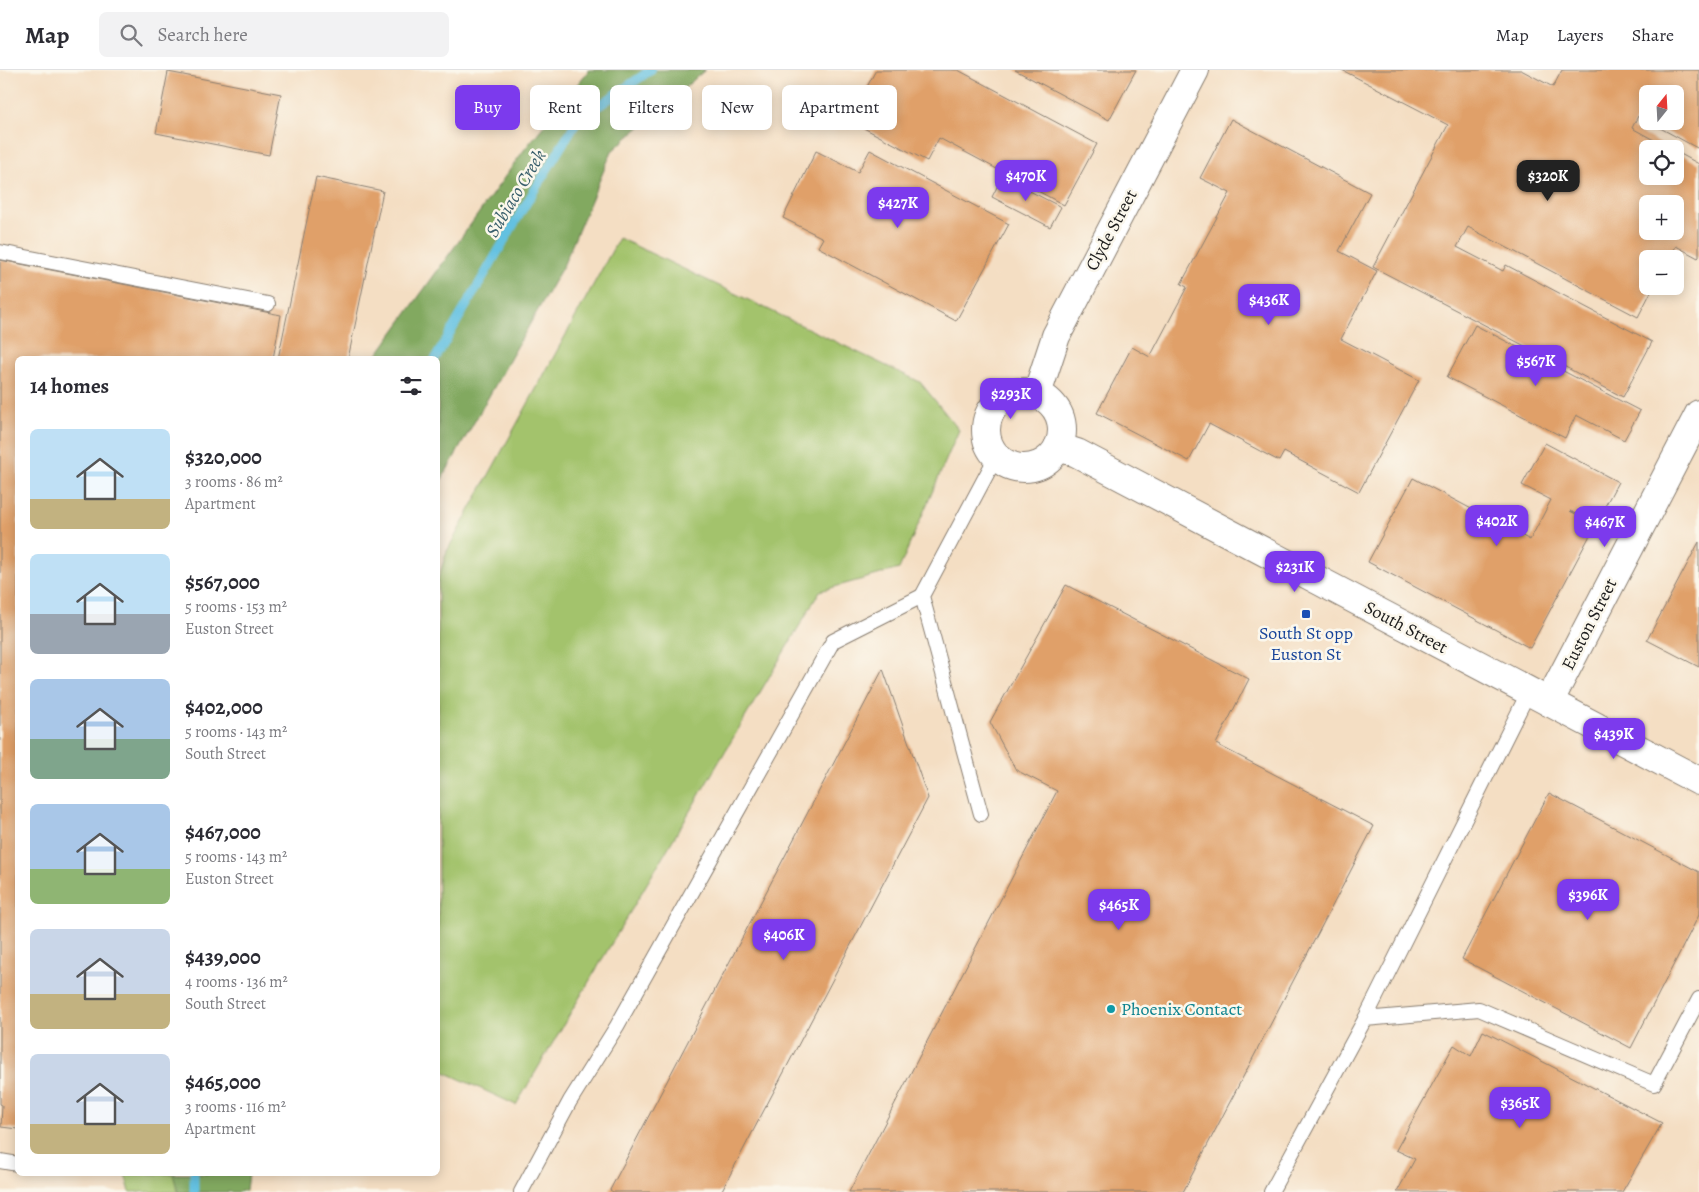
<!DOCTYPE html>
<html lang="en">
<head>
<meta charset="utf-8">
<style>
  body { margin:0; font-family:Alegreya,serif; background:#f2f2f3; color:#2b2b33; height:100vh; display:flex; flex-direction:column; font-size:19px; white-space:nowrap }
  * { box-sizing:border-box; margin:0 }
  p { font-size:16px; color:#7c7c81 }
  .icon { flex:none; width:28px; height:28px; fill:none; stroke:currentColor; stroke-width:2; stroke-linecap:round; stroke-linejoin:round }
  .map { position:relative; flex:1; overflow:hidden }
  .details { position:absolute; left:15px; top:286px; width:425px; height:820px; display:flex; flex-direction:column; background:#fff; border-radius:8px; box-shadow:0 2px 12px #0003 }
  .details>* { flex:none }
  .guide { position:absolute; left:455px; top:15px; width:475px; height:45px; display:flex; gap:10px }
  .needle { width:32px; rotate:18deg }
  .fabs { position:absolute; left:1639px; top:15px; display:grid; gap:10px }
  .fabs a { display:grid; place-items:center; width:45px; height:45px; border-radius:8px; background:#fff; box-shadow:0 2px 12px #0003; font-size:25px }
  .price { position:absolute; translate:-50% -42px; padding:0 11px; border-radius:10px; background:#7c3aed; color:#fff; font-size:16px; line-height:32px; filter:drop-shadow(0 1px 2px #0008) }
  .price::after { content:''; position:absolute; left:50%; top:30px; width:15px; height:11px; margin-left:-8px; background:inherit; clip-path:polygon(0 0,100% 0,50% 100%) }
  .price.current { background:#222; color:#fff }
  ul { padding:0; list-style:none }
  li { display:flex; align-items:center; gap:15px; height:125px; padding:0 15px }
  li span { display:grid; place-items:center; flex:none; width:140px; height:100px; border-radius:8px; color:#555 }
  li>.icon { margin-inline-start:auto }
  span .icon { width:60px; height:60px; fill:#fffc; stroke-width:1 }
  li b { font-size:21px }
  h2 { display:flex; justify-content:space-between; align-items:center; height:60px; padding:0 15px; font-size:21px }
  .tag { padding:0 18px; border-radius:8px; background:#fff; box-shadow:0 2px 12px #0003; font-size:18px; line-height:45px }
  .tag.current { background:#7c3aed; color:#fff }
  header { display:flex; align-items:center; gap:30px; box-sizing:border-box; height:70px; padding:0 25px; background:#fff; border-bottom:1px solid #e1e1e2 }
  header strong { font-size:24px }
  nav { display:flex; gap:28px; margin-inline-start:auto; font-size:18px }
  .search { width:350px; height:45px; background:#f2f2f3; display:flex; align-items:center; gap:12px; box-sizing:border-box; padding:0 18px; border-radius:8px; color:#7c7c81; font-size:19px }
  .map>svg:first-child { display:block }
  .green { fill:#a3c36c; stroke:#607044 }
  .forest { fill:#82a960; stroke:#4f623e }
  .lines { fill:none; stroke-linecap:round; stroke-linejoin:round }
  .stream { stroke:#63c1e1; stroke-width:9 }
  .building { fill:#e0a069; fill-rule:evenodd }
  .service-casing { stroke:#887d70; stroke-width:16 }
  .minor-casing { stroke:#887d70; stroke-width:30 }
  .tertiary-casing { stroke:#887d70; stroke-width:30 }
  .service { stroke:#fff; stroke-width:14 }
  .minor { stroke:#fff; stroke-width:28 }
  .tertiary { stroke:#fff; stroke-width:28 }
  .transit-dot { fill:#1a4fb4; stroke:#fbf7ec; stroke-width:2 }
  .culture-dot { fill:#0f9aa8; stroke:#fbf7ec; stroke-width:2 }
  .labels { text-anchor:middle; stroke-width:5; stroke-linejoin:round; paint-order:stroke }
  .street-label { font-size:18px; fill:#1c1c1c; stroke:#fbf7ec }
  .transit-label { font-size:18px; fill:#164399; stroke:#fbf7ec }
  .culture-label { font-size:18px; fill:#0d838f; stroke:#fbf7ec; text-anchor:start }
  .water-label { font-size:19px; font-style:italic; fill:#385e6b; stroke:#fbf7ec }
</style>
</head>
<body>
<header>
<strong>Map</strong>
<div class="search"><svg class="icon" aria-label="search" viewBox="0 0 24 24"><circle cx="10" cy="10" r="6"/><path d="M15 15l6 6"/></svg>Search here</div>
<nav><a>Map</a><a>Layers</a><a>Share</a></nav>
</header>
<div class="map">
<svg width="1699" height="1122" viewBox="0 0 1699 1122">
  <rect width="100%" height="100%" fill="#fbf7ec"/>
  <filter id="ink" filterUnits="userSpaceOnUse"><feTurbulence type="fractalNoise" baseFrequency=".02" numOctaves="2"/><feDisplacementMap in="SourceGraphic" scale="10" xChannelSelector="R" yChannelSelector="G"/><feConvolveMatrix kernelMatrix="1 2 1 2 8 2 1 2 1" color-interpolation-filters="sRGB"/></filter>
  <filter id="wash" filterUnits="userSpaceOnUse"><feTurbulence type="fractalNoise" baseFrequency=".0096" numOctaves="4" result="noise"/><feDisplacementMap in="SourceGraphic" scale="20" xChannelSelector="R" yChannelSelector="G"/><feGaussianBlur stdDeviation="1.12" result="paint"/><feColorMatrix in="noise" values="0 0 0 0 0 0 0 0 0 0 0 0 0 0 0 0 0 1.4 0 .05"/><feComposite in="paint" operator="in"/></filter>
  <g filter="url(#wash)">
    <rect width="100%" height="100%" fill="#f4dec3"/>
    <g class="green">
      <polygon points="619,168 920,312 959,360 899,499 820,521 516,1035 438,999 438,509 447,481"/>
      <polygon points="125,1104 210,1104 209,1122 130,1122"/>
    </g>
    <g class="forest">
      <polygon points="589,0 705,0 612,81 564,194 438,416 438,289 374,289 524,80"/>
      <polygon points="173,1104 248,1104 246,1120 239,1122 178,1122"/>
    </g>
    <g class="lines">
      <g class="stream">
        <polyline points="435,289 521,142 577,51 651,0"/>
        <polyline points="194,1122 194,1104"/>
      </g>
    </g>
    <g id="blocks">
      <g class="building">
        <polygon points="876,0 958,0 1097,74 1064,135 939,68 927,91 854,53 866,30 861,28"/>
        <polygon points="1015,0 1136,0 1109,50"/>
        <path d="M1342,0H1521L1553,17L1562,0H1699V79L1638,46L1632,58L1670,79H1648V106H1675V81L1699,94V187L1698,188L1676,176L1669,189H1648V216H1654L1638,247L1468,157L1457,177L1503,201L1506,195L1652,272L1623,327L1373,197L1448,55ZM1648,24H1675V51H1648ZM1648,134H1675V161H1648Z"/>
        <polygon points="168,2 281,24 269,85 156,63"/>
        <polygon points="1231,49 1370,123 1339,181 1377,201 1341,269 1419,310 1359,422 1284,382 1279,391 1209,354 1189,391 1097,343 1132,277 1150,287 1187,217 1181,214 1230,123 1200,108"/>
        <polygon points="870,80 1009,154 956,251 818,177 823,168 783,148 816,81 858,102"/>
        <polygon points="316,107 383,121 348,289 278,289"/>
        <polygon points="1002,107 1061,137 1050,157 992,127"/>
        <polygon points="0,190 281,245 273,289 18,289 18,1059 1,1057 2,1035 0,1034"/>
        <polygon points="1475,255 1640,341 1624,370 1576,345 1565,368 1447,307"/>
        <polygon points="1545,373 1618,412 1596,453 1570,441 1596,454 1530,578 1368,492 1413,408 1530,470 1551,430 1522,415"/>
        <polygon points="1699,472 1699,597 1647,570"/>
        <polygon points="1066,515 1249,609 1216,674 1374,756 1183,1122 849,1122 1057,721 1016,700 990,652"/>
        <polygon points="883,599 928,728 721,1122 613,1122 610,1120"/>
        <polygon points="1549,723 1699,802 1699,845 1631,978 1462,889"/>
        <polygon points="1483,961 1662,1053 1622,1122 1397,1122 1415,1089 1396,1080 1454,975 1471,986"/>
      </g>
    </g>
  </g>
  <g filter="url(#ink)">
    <use href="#blocks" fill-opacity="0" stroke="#887d70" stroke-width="1"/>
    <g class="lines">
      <g class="service-casing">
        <g id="service">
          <polyline points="0,182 268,234"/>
          <polyline points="981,744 922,526 996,387"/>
          <polyline points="1365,949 1479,939 1654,1014 1699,929"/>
          <polyline points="0,1091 18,1094"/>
          <polyline points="521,1122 570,1031 617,956 833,571 922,526"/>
          <polyline points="1271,1122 1365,949 1529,621"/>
        </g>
      </g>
      <g class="minor-casing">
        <polyline id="minor" points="1549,632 1699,344"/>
      </g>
      <g class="tertiary-casing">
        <g id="tertiary">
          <circle cx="1024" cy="360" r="38"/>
          <polyline points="1037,324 1056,266 1195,0"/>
          <polyline points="1058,377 1077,383 1699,711"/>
        </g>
      </g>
      <use href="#service" class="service"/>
      <use href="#minor" class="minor"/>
      <use href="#tertiary" class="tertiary"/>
    </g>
  </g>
  <rect class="transit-dot" x="1301" y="539" width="10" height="10" rx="2.5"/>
  <circle class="culture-dot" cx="1111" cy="939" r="5"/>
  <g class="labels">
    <g class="street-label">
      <text transform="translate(1111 160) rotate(-62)" y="6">Clyde Street</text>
      <text transform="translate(1589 554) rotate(-63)" y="6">Euston Street</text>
      <text transform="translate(1406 557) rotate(28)" y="6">South Street</text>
    </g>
    <g class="transit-label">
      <text x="1306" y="569">South St opp<tspan x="1306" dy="21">Euston St</tspan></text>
    </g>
    <g class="culture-label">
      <text x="1121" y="945">Phoenix Contact</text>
    </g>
    <g class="water-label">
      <text transform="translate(515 123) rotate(-59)" y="7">Subiaco Creek</text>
    </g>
  </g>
</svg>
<div class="fabs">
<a><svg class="needle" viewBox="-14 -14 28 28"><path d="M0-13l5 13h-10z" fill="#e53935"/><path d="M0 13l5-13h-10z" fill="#7c7c81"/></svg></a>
<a><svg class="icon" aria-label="locate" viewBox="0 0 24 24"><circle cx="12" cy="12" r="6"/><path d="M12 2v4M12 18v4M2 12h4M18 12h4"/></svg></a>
<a>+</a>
<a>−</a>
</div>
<b class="price" style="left:1026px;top:132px">$470K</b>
<b class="price current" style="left:1548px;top:132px">$320K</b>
<b class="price" style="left:898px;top:159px">$427K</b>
<b class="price" style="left:1269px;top:256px">$436K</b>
<b class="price" style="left:1536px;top:317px">$567K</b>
<b class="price" style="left:1011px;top:350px">$293K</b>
<b class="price" style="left:1497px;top:477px">$402K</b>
<b class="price" style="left:1605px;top:478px">$467K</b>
<b class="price" style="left:1295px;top:523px">$231K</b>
<b class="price" style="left:1614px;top:690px">$439K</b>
<b class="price" style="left:1588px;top:851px">$396K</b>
<b class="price" style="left:1119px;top:861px">$465K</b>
<b class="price" style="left:784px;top:891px">$406K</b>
<b class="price" style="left:1520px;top:1059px">$365K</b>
<div class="guide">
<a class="tag current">Buy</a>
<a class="tag">Rent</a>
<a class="tag">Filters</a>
<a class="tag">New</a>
<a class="tag">Apartment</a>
</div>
<section class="details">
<h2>14 homes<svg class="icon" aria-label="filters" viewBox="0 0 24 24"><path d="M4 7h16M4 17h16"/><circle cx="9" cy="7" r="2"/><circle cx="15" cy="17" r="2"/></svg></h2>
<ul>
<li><span style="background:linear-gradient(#bfe0f5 70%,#c2b280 0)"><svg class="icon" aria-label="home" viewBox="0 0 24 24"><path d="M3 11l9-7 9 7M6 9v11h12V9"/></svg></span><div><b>$320,000</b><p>3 rooms · 86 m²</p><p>Apartment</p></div></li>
<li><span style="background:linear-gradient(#bfe0f5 60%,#9aa5b1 0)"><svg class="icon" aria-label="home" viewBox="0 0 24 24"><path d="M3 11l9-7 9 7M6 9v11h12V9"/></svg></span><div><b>$567,000</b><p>5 rooms · 153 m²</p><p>Euston Street</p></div></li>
<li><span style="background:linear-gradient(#a9c7e8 60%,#7fa58c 0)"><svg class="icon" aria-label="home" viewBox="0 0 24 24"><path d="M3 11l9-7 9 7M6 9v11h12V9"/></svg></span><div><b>$402,000</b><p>5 rooms · 143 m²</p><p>South Street</p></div></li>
<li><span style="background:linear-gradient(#a9c7e8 65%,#8fb573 0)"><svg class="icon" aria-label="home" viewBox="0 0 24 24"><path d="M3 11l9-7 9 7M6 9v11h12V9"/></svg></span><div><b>$467,000</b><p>5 rooms · 143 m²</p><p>Euston Street</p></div></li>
<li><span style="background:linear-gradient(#c9d6e8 65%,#c2b280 0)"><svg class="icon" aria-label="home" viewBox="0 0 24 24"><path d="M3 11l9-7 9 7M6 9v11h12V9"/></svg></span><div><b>$439,000</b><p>4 rooms · 136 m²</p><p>South Street</p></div></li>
<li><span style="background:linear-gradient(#c9d6e8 70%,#c2b280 0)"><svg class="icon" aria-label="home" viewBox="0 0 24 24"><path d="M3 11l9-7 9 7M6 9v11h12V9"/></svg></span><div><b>$465,000</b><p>3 rooms · 116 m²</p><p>Apartment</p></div></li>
</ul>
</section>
</div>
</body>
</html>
